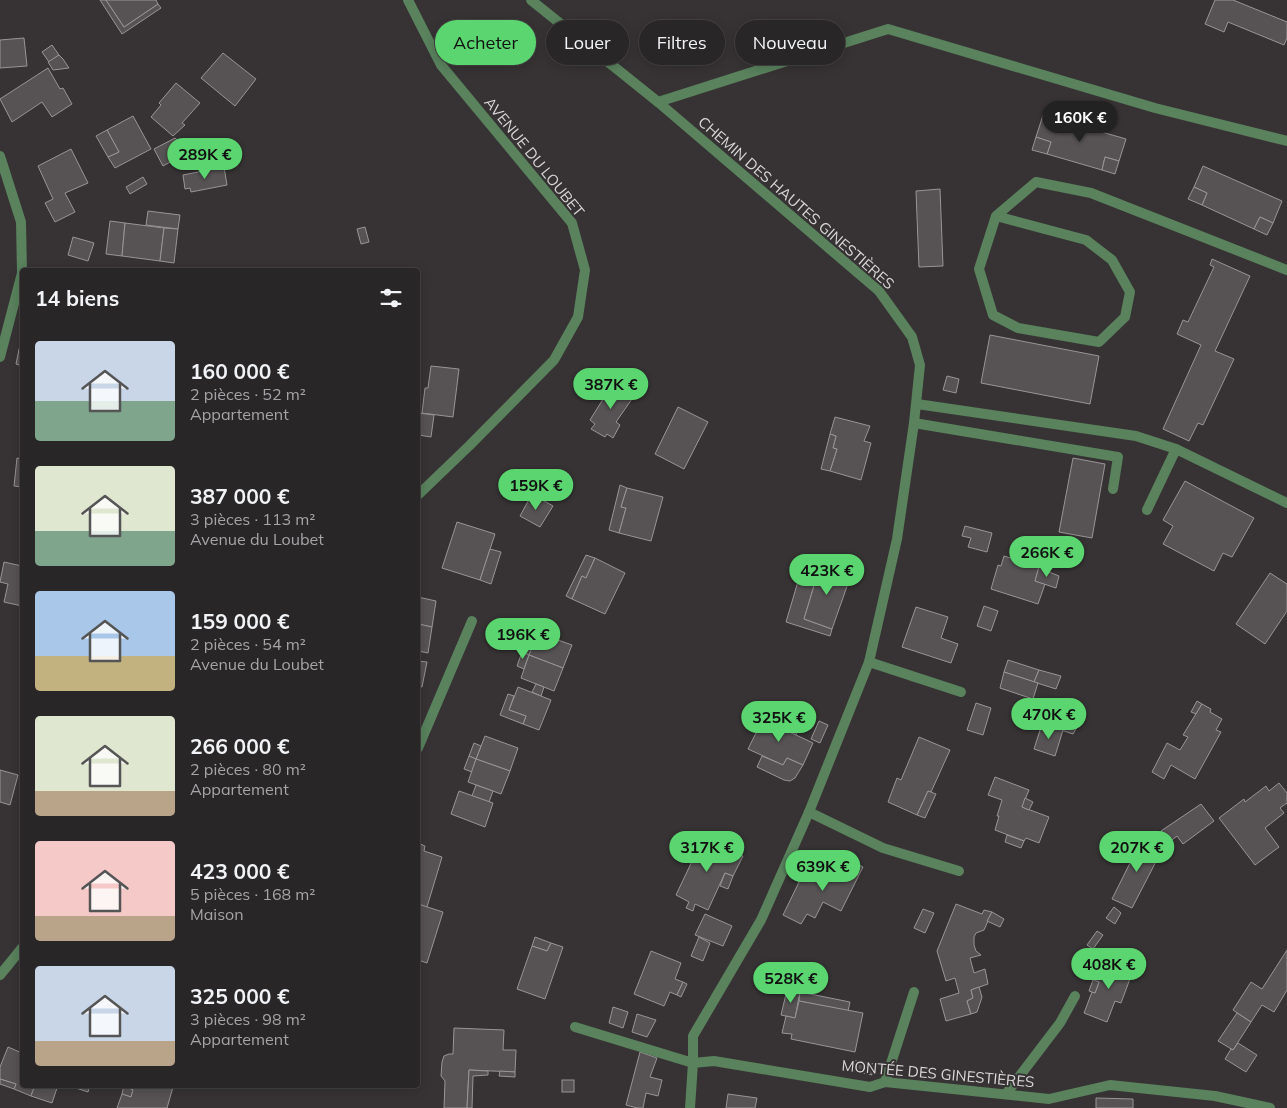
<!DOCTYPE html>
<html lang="fr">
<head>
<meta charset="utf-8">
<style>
  body { margin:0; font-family:Mulish,sans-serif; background:#312e2f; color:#f1f3f6; height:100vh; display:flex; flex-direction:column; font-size:19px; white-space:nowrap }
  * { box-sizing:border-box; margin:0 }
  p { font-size:16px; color:#a5a5a7 }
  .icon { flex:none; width:28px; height:28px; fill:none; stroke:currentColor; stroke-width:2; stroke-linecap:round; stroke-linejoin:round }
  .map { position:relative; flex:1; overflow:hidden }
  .drawer { position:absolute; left:20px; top:268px; width:400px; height:820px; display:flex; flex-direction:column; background:#292627; border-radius:5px; box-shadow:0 2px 12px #0003,0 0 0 1px #454344 }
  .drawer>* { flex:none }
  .guide { position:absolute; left:435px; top:20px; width:475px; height:45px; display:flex; gap:10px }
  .price { position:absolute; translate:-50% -42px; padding:0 11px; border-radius:18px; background:#5ad56f; color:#111; font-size:16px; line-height:32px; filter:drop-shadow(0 1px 2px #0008) }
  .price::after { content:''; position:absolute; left:50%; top:30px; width:15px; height:11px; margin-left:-8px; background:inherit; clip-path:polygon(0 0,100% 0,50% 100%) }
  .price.on { background:#222; color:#fff }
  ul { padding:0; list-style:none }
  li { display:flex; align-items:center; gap:15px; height:125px; padding:0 15px }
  li span { display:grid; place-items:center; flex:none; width:140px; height:100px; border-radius:5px; color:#555 }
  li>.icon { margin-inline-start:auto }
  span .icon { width:60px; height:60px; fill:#fffc; stroke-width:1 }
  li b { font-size:21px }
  h2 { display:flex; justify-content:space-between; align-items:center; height:60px; padding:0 15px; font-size:21px }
  .pill { padding:0 18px; border-radius:22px; background:#292627; box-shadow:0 2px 12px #0003,0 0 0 1px #454344; font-size:18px; line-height:45px }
  .pill.on { background:#5ad56f; color:#111 }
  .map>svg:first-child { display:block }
  .building { fill:#575354; stroke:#999596 }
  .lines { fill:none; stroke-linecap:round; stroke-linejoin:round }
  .service { stroke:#59825d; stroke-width:10 }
  .minor { stroke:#59825d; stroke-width:10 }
  .tertiary { stroke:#59825d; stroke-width:10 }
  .labels { text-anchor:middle; stroke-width:4; stroke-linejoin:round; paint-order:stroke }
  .street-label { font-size:15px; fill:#d8d6d6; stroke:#373334 }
</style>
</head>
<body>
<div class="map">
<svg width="1287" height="1108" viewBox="0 0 1287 1108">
  <rect width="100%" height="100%" fill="#373334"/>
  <g class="building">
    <polygon points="100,0 106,0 124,27 158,4 161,8 122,34"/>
    <polygon points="106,0 156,0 158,4 124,27"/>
    <polygon points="1215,0 1233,0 1287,22 1287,38 1284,45 1228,22 1224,32 1205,24"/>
    <polygon points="24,38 27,66 0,68 0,40"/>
    <polygon points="52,45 59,55 49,62 42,52"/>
    <polygon points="223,53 256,79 235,106 201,78"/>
    <polygon points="59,55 63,59 69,68 53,70 48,62"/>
    <polygon points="48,68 60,89 63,88 72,104 52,117 42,102 12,122 0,99"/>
    <polygon points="176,83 200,103 182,123 185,125 173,136 151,117 161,105 159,103"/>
    <polygon points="1043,115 1126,139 1119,161 1105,157 1102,170 1047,154 1051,142 1036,137"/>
    <polygon points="133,116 151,149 115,168 108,157 119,152 107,130"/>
    <polygon points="107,130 119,152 108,157 96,136"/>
    <polygon points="1036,137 1051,142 1047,154 1032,150"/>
    <polygon points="175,138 190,151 163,166 154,149"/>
    <polygon points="71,149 88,183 65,193 75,212 55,222 45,203 53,199 38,166"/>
    <polygon points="1105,157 1119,161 1115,174 1102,170"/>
    <polygon points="1203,166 1282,201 1273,223 1260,217 1254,229 1202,205 1207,193 1194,187"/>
    <polygon points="224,167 227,185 191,192 190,188 185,189 183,175"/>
    <polygon points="143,177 147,184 130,194 126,187"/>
    <polygon points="1194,187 1207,193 1202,205 1188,199"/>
    <polygon points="940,189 943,266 919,267 916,191"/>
    <polygon points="148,211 180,215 178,229 146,225"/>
    <polygon points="1260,217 1273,223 1267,235 1254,229"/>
    <polygon points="110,221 125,223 122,256 106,254"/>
    <polygon points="125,223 164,228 160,261 122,256"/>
    <polygon points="365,227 369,242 361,244 357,229"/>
    <polygon points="164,228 178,229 174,263 160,261"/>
    <polygon points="73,237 94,243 88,261 68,255"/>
    <polygon points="1212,259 1250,276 1215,351 1234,359 1203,425 1198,423 1189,441 1163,429 1201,345 1177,334 1183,320 1188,322 1214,267 1210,265"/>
    <polygon points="990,335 1099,356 1090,404 981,383"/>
    <polygon points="21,340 22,340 22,366 16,364"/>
    <polygon points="431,366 459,369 453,417 422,413 425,388 428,388"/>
    <polygon points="947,376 959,379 956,393 943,390"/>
    <polygon points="609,380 634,396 616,422 620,425 613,438 607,434 605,437 591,429 595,424 590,420 605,396 600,393"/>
    <polygon points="678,407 708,422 684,469 655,454"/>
    <polygon points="418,413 434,415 431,437 418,435"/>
    <polygon points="835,417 870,426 864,441 871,443 861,480 830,471 837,449 833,448 836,436 830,434"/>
    <polygon points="830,434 836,436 833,448 837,449 830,471 821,469"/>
    <polygon points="17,458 22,459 22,487 14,486"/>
    <polygon points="1073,458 1105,464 1092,538 1059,532"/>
    <polygon points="1185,481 1254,518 1232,557 1223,553 1214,571 1163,544 1173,526 1163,520"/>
    <polygon points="620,485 627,488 621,507 626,508 619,533 609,530"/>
    <polygon points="627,488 663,497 651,541 619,533 626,508 621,507"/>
    <polygon points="532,494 553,506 540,527 520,516"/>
    <polygon points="457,522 495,534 480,580 442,568"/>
    <polygon points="965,526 992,533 987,552 968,547 971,538 962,536"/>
    <polygon points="490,549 501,552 491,584 480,580"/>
    <polygon points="586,555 595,558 586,578 582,576 572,599 566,596"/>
    <polygon points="1004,556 1039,567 1035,581 1045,584 1038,604 991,589 998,565 1001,566"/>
    <polygon points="595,558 625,573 605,614 572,599 582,576 586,578"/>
    <polygon points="804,561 820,566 804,619 832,629 830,636 786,622"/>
    <polygon points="4,562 22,566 22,606 4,602 8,584 0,582"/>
    <polygon points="824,565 851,575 832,629 804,619 820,566 823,568"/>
    <polygon points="1039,567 1050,570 1049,572 1059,576 1056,588 1035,581"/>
    <polygon points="1270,573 1287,584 1287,611 1265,644 1236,624"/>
    <polygon points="418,597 436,601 432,627 418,624"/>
    <polygon points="984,606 998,611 991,631 977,626"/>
    <polygon points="916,607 948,617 941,638 958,644 951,663 902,647"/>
    <polygon points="418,624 432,627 428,653 418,651"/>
    <polygon points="538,633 572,645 563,668 529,655"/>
    <polygon points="527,639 534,642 529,655 522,652"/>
    <polygon points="522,652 529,655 524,669 517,666"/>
    <polygon points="529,655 563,668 554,691 521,678"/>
    <polygon points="1008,660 1039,670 1034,682 1004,672"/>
    <polygon points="418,661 427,662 422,687 418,686"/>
    <polygon points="1039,670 1061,676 1056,689 1034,682"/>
    <polygon points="1004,672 1038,683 1033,699 1000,688"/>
    <polygon points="536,684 544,687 541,696 532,692"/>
    <polygon points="518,687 551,700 539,730 523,724 526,716 509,710"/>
    <polygon points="508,694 514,696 509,710 526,716 523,724 500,715"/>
    <polygon points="1197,701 1202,704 1196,714 1191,712"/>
    <polygon points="976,703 991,708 983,735 967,730"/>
    <polygon points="1202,704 1211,709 1210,712 1222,719 1216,730 1221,732 1195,779 1171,765 1164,779 1152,772 1167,743 1180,750 1188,737 1183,735"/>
    <polygon points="766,713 781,719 777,726 813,743 803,765 787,758 783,765 748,749"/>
    <polygon points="781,719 799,727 796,735 777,726"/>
    <polygon points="1061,719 1079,724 1073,734 1058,729"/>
    <polygon points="819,721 828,725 820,743 811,739"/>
    <polygon points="1042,724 1063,730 1055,756 1034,749"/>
    <polygon points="485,736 518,748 510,771 476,759"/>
    <polygon points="919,737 950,750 931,792 928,791 917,815 888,802 897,778 901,780"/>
    <polygon points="474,743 481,746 476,759 469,756"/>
    <polygon points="469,756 476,759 472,772 464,769"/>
    <polygon points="762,756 783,765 787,758 803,765 795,778 790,781 784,780 757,767"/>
    <polygon points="476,759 510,771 501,794 468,782"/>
    <polygon points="0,770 18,775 10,805 0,802"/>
    <polygon points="995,777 1029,790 1022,807 1049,817 1039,843 1026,838 1024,841 995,830 999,816 997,816 1002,800 988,795"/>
    <polygon points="1279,783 1287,793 1287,803 1280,808 1284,813 1265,828 1279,847 1255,865 1219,818 1244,799 1245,802 1266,786 1269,791"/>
    <polygon points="476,785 493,791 489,802 472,796"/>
    <polygon points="459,791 493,803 485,827 451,814"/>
    <polygon points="928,791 936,794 925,818 917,815"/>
    <polygon points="1025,798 1033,802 1029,810 1022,807"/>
    <polygon points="1201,804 1214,821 1183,844 1177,836 1169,842 1161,831"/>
    <polygon points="1007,835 1024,841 1021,848 1005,842"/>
    <polygon points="704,837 743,856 733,876 725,873 708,910 695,904 693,911 686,908 689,902 676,895 694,857 689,854 690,847 694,843 700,845"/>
    <polygon points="1142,839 1163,848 1132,908 1112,899"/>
    <polygon points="418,843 425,846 424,851 442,857 427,907 418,904"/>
    <polygon points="844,858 863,867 841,911 823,902 815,918 807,914 801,924 783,915 802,876 811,880 817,869 834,877"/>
    <polygon points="725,873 733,876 728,889 720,886"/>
    <polygon points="418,904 443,912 427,963 418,960"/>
    <polygon points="956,904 982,914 984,910 992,912 984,930 976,933 974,937 974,945 976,951 981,955 970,958 974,973 985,969 988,984 971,990 973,998 967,1001 971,1014 946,1021 940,999 959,993 955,978 946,981 937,951"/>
    <polygon points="1114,907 1121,913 1115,924 1106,918"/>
    <polygon points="923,909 934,913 925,933 914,928"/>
    <polygon points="992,912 1004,919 1000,927 987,921"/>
    <polygon points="705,914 732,926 723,946 695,935"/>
    <polygon points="1097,931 1103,935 1093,949 1087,945"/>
    <polygon points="535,937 551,943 547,951 532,946"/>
    <polygon points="699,937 710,943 703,961 691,956"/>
    <polygon points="551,943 563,947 545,999 517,989 532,946 547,951"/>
    <polygon points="1098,949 1113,955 1105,976 1090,970"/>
    <polygon points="1287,950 1287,990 1274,1012 1262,1005 1251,1022 1233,1010 1251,982 1262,989"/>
    <polygon points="651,951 681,963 675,979 683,982 677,995 670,992 664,1006 634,994"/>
    <polygon points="1112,959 1134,968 1121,1003 1115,1001 1107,1022 1084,1013 1092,992 1095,993 1099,982 1093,980 1097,973 1105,976"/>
    <polygon points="1093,980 1099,982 1095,993 1089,991"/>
    <polygon points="683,982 687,984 681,997 677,995"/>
    <polygon points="979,987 982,997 977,1012 971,1014 967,1001 973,998 971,990"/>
    <polygon points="787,990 800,992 795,1018 781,1015"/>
    <polygon points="800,992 850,1002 848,1011 799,1001"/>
    <polygon points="799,1001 863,1013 855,1052 791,1039 792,1034 782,1033 786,1016 795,1018"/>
    <polygon points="613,1007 628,1012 623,1028 609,1023"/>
    <polygon points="1237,1013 1251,1022 1233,1050 1218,1041"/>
    <polygon points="637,1014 656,1020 647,1037 632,1032"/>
    <polygon points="454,1028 504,1030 503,1050 516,1050 515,1072 469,1070 467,1108 444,1108 445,1081 441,1076 442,1062 444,1056 449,1054 453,1054"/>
    <polygon points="1238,1043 1257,1055 1246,1072 1225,1059 1231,1049 1233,1050"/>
    <polygon points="8,1047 22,1053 22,1085 35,1085 31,1096 14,1089 16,1084 0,1079 0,1067"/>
    <polygon points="640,1052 657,1058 650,1077 662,1080 658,1096 646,1093 643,1108 637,1108 626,1105"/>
    <polygon points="852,1060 874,1064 872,1075 850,1070"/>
    <polygon points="469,1070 488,1071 488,1075 473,1076 472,1108 467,1108"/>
    <polygon points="500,1071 515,1072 515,1077 499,1076"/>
    <polygon points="0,1079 16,1084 14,1089 0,1084"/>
    <rect x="562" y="1080" width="12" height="12"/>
    <polygon points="35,1085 58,1085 52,1103 31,1096"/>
    <polygon points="77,1085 90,1085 88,1092 76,1088"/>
    <polygon points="124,1085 133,1090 131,1097 122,1094"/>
    <polygon points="130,1085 166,1085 173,1087 167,1108 117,1108 122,1094 131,1097 133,1090 129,1088"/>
    <polygon points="728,1094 757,1098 755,1108 726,1108"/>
    <polygon points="1096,1098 1133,1099 1133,1108 1096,1108"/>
  </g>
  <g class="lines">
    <g class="service">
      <polyline points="658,102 888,29 1155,108 1287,141"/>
      <polyline points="996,216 1086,240 1112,260 1130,292 1125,317 1099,342 1018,328 993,315 979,269 996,216 1036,182 1091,193 1287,270"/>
      <polyline points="917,404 1136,436 1176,449 1147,510"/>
      <polyline points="914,423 1118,457 1113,489"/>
      <polyline points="1176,449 1287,503"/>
      <polyline points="418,748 472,621"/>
      <polyline points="809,812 883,848 959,871"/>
      <polyline points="575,1027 693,1063"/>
      <polyline points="885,1082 914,992"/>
      <polyline points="1006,1094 1060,1023 1075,996"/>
    </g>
    <g class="minor">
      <polyline points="531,0 658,102 879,291 912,337 920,365 914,423 897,539 869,662 809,812 761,920 693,1036 693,1063 690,1108"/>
      <polyline points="0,156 21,222 22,273 0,357"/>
      <polyline points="869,662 961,692"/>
      <polyline points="693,1063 714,1061 870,1087 885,1082 1049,1099 1110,1085 1215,1096 1270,1108"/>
    </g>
    <g class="tertiary">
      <polyline points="408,0 441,65 572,223 585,270 578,317 554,360 469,446 418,495"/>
      <polyline points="0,975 22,948"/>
    </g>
  </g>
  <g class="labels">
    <g class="street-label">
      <text transform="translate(534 157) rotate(51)" y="5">AVENUE DU LOUBET</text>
      <text transform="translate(796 203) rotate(41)" y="5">CHEMIN DES HAUTES GINESTIÈRES</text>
      <text transform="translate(938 1074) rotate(5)" y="5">MONTÉE DES GINESTIÈRES</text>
    </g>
  </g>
</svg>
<b class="price on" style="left:1080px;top:143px">160K €</b>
<b class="price" style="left:205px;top:180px">289K €</b>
<b class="price" style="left:611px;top:410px">387K €</b>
<b class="price" style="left:536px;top:511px">159K €</b>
<b class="price" style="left:1047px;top:578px">266K €</b>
<b class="price" style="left:827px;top:596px">423K €</b>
<b class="price" style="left:523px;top:660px">196K €</b>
<b class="price" style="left:1049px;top:740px">470K €</b>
<b class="price" style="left:779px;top:743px">325K €</b>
<b class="price" style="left:707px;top:873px">317K €</b>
<b class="price" style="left:1137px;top:873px">207K €</b>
<b class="price" style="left:823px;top:892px">639K €</b>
<b class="price" style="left:1109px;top:990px">408K €</b>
<b class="price" style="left:791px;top:1004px">528K €</b>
<div class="guide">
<a class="pill on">Acheter</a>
<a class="pill">Louer</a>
<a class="pill">Filtres</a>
<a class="pill">Nouveau</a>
</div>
<section class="drawer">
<h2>14 biens<svg class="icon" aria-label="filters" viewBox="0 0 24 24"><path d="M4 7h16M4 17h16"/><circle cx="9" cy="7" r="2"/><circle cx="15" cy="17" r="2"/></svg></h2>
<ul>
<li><span style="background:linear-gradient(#c9d6e8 60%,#7fa58c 0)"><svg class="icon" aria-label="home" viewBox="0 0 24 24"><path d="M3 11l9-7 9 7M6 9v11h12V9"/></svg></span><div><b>160 000 €</b><p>2 pièces · 52 m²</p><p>Appartement</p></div></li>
<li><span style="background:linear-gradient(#dfe7d0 65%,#7fa58c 0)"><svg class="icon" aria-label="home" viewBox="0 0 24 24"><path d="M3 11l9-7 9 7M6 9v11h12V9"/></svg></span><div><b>387 000 €</b><p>3 pièces · 113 m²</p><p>Avenue du Loubet</p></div></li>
<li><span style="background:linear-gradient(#a9c7e8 65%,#c2b280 0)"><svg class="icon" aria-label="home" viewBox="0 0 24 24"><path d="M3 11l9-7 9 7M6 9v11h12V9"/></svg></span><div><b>159 000 €</b><p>2 pièces · 54 m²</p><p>Avenue du Loubet</p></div></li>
<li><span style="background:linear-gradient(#dfe7d0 75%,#b9a48a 0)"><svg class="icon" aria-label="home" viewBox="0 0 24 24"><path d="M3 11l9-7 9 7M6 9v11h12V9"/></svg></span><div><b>266 000 €</b><p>2 pièces · 80 m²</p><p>Appartement</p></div></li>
<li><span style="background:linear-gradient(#f6c9c9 75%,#b9a48a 0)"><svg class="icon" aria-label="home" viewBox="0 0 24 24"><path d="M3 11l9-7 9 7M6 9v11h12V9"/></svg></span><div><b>423 000 €</b><p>5 pièces · 168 m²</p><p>Maison</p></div></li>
<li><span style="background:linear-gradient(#c9d6e8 75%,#b9a48a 0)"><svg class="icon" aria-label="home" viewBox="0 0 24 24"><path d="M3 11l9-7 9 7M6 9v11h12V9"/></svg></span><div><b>325 000 €</b><p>3 pièces · 98 m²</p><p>Appartement</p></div></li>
</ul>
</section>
</div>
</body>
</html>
